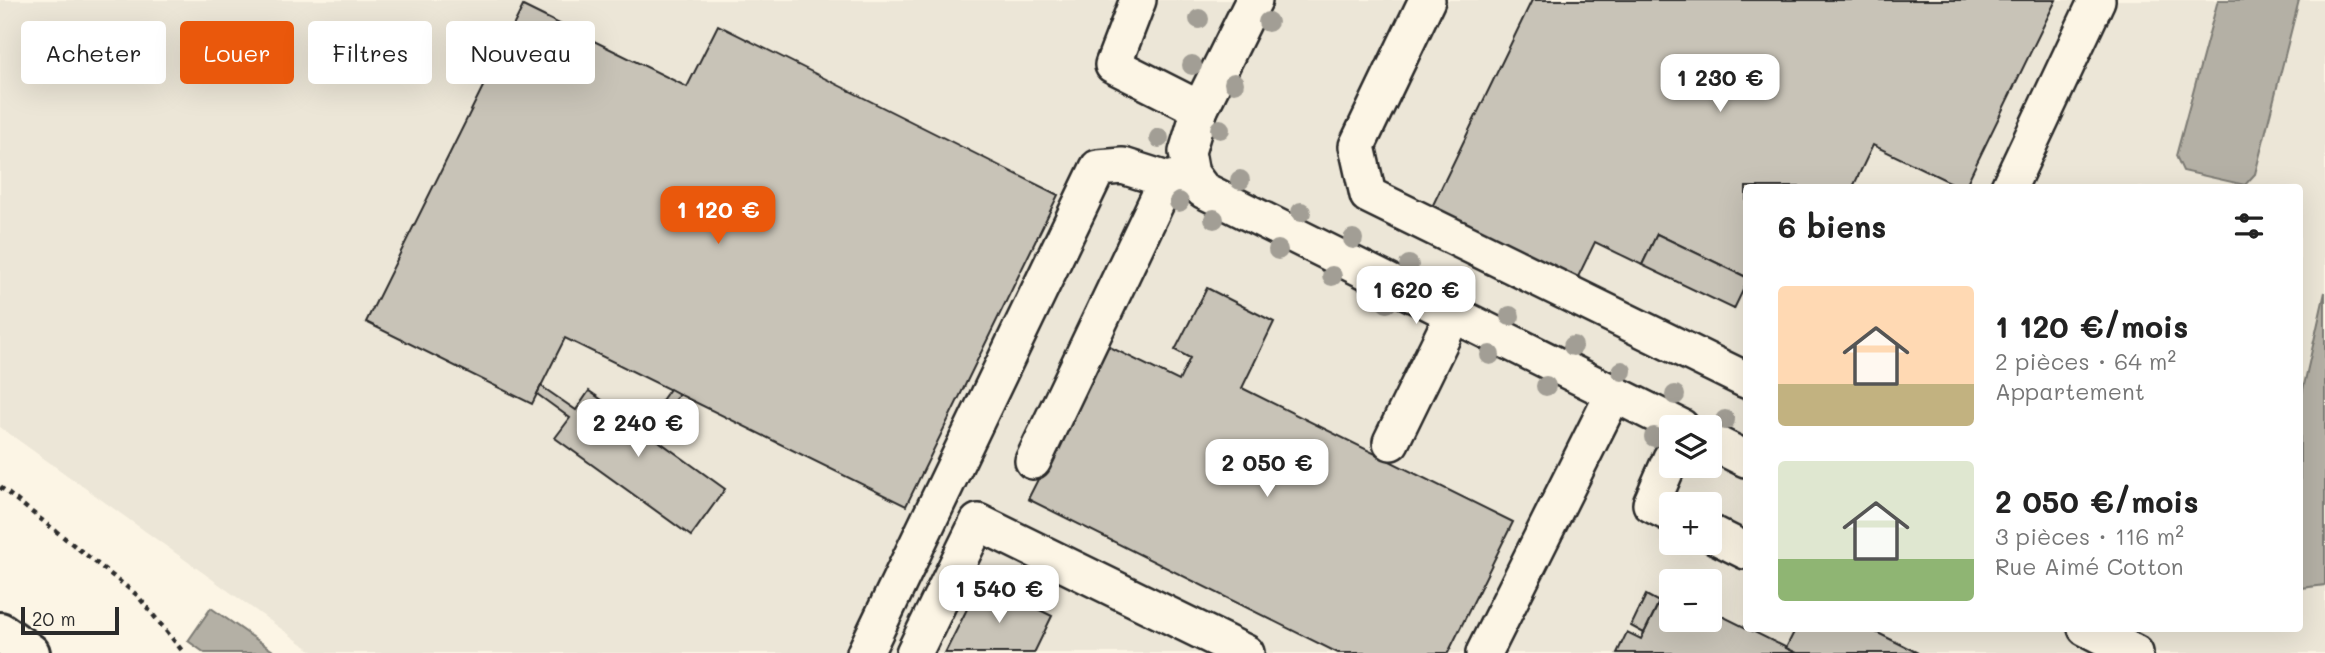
<!DOCTYPE html>
<html lang="fr">
<head>
<meta charset="utf-8">
<style>
  body { margin:0; font-family:Mali,sans-serif; background:#f6f6f6; color:#222; height:100vh; display:flex; flex-direction:column; font-size:26px; white-space:nowrap }
  * { box-sizing:border-box; margin:0 }
  p { font-size:23px; color:#767676 }
  .icon { flex:none; width:38px; height:38px; fill:none; stroke:currentColor; stroke-width:2; stroke-linecap:round; stroke-linejoin:round }
  .map { position:relative; flex:1; overflow:hidden }
  .side { position:absolute; left:1743px; top:184px; width:560px; height:448px; display:flex; flex-direction:column; background:#fff; border-radius:7px; box-shadow:0 7px 28px #0002 }
  .side>* { flex:none }
  .banner { position:absolute; left:21px; top:21px; width:665px; height:63px; display:flex; gap:14px }
  .tools { position:absolute; left:1659px; top:415px; display:grid; gap:14px }
  .tools a { display:grid; place-items:center; width:63px; height:63px; border-radius:7px; background:#fff; box-shadow:0 7px 28px #0002; font-size:35px }
  .scale { position:absolute; left:21px; bottom:18px; width:98px; box-sizing:border-box; padding-left:7px; border:4px solid #2b2b2b; border-top:0; font-size:19px; line-height:24px; white-space:nowrap; color:#2b2b2b; -webkit-text-stroke:5px #fcf5e5; paint-order:stroke }
  .price { position:absolute; translate:-50% -60px; padding:0 16px; border-radius:14px; background:#fff; color:#222; font-size:23px; line-height:46px; filter:drop-shadow(0 2px 4px #0008) }
  .price::after { content:''; position:absolute; left:50%; top:42px; width:21px; height:16px; margin-left:-10px; background:inherit; clip-path:polygon(0 0,100% 0,50% 100%) }
  .price.active { background:#ea580c; color:#fff }
  ul { padding:0; list-style:none }
  li { display:flex; align-items:center; gap:21px; height:175px; padding:0 35px }
  li span { display:grid; place-items:center; flex:none; width:196px; height:140px; border-radius:7px; color:#555 }
  li>.icon { margin-inline-start:auto }
  span .icon { width:84px; height:84px; fill:#fffc; stroke-width:1 }
  li b { font-size:30px }
  h2 { display:flex; justify-content:space-between; align-items:center; height:84px; padding:0 35px; font-size:30px }
  .tag { padding:0 24px; border-radius:7px; background:#fff; box-shadow:0 7px 28px #0002; font-size:24px; line-height:63px }
  .tag.active { background:#ea580c; color:#fff }
  .map>svg:first-child { display:block }
  .built { fill:#ece6d7; fill-rule:evenodd }
  .water { fill:#b4b0a5; stroke:#7d7b74; stroke-width:2 }
  .building { fill:#c8c3b7; stroke:#2b2b2b; stroke-width:2 }
  .lines { fill:none; stroke-linecap:round; stroke-linejoin:round }
  .minor-casing { stroke:#2b2b2b; stroke-width:40 }
  .highway-casing { stroke:#2b2b2b; stroke-width:44 }
  .path { stroke:#2b2b2b; stroke-width:4.5; stroke-dasharray:5 5; stroke-linecap:butt }
  .minor { stroke:#fcf5e5; stroke-width:35 }
  .highway { stroke:#fcf5e5; stroke-width:38 }
  .tree { fill:#a29e95 }
</style>
</head>
<body>
<div class="map">
<svg width="2325" height="653" viewBox="0 0 2325 653">
  <rect width="100%" height="100%" fill="#fcf5e5"/>
  <filter id="ink" filterUnits="userSpaceOnUse"><feTurbulence type="fractalNoise" baseFrequency=".0143" numOctaves="2"/><feDisplacementMap in="SourceGraphic" scale="14" xChannelSelector="R" yChannelSelector="G"/><feConvolveMatrix kernelMatrix="1 2 1 2 8 2 1 2 1" color-interpolation-filters="sRGB"/></filter>
  <g filter="url(#ink)">
    <path class="built" d="M0,0H2325V653H315L0,427ZM1746,187H2300V628H1746ZM1671,427H1710V466H1671ZM1671,504H1710V542H1671ZM1671,581H1710V620H1671Z"/>
    <g class="water">
      <polygon points="2218,0 2299,0 2255,174 2245,185 2183,171 2176,156"/>
      <polygon points="2325,292 2325,585 2300,588 2300,403"/>
      <polygon points="211,608 276,653 205,653 188,641"/>
    </g>
    <g class="building">
      <polygon points="1532,0 2056,0 1965,187 1960,187 1873,145 1853,187 1746,187 1746,277 1657,234 1642,265 1595,242 1576,281 1430,211"/>
      <polygon points="523,6 687,87 718,25 1058,195 906,506 565,338 532,404 366,322"/>
      <polygon points="1657,234 1746,277 1746,284 1734,309 1642,265"/>
      <polygon points="1207,288 1274,322 1242,388 1513,522 1448,653 1338,653 1028,499 1106,345 1179,381 1190,358 1175,350"/>
      <polygon points="541,386 576,410 589,391 642,428 670,389 679,394 649,434 725,489 691,536 555,438 570,418 537,394"/>
      <polygon points="981,581 1052,616 1034,653 945,653"/>
      <polygon points="1666,589 1671,591 1671,620 1710,620 1710,610 1797,653 1617,653 1627,632 1641,639"/>
      <polygon points="1646,595 1659,602 1644,633 1631,626"/>
      <polygon points="1796,628 1868,628 1918,653 1797,653 1786,648"/>
    </g>
    <g class="lines">
      <g class="minor-casing">
        <g id="minor">
          <polyline points="1138,0 1113,65 1200,109"/>
          <polyline points="1254,0 1200,109 1187,152 1191,174 1203,190 1681,427"/>
          <polyline points="1427,0 1357,146 1368,195 1746,380"/>
          <polyline points="2009,187 2097,0"/>
          <polyline points="1710,441 1746,459"/>
          <polyline points="1391,442 1454,313"/>
          <polyline points="1671,458 1651,504 1671,514"/>
          <polyline points="1033,461 1167,180 1188,175"/>
          <polyline points="1710,533 1746,551"/>
          <polyline points="2086,628 2135,653"/>
          <polyline points="865,653 1098,168 1123,166 1167,180"/>
          <polyline points="914,653 978,522 1246,653"/>
          <polyline points="1484,653 1613,395"/>
        </g>
      </g>
      <g class="highway-casing">
        <polyline id="highway" points="0,632 30,653"/>
      </g>
      <polyline class="path" points="0,487 137,595 184,653"/>
      <use href="#minor" class="minor"/>
      <use href="#highway" class="highway"/>
    </g>
    <g class="tree">
      <circle cx="1199" cy="19" r="10"/>
      <circle cx="1268" cy="22" r="10"/>
      <circle cx="1192" cy="65" r="10"/>
      <circle cx="1234" cy="83" r="10"/>
      <circle cx="1220" cy="129" r="10"/>
      <circle cx="1159" cy="138" r="10"/>
      <circle cx="1240" cy="180" r="10"/>
      <circle cx="1179" cy="202" r="10"/>
      <circle cx="1301" cy="212" r="10"/>
      <circle cx="1214" cy="219" r="10"/>
      <circle cx="1353" cy="239" r="10"/>
      <circle cx="1278" cy="250" r="10"/>
      <circle cx="1409" cy="265" r="10"/>
      <circle cx="1332" cy="276" r="10"/>
      <circle cx="1460" cy="290" r="10"/>
      <circle cx="1387" cy="303" r="10"/>
      <circle cx="1510" cy="316" r="10"/>
      <circle cx="1573" cy="346" r="10"/>
      <circle cx="1490" cy="355" r="10"/>
      <circle cx="1622" cy="371" r="10"/>
      <circle cx="1546" cy="386" r="10"/>
      <circle cx="1675" cy="395" r="10"/>
      <circle cx="1725" cy="420" r="10"/>
      <circle cx="1654" cy="437" r="10"/>
    </g>
  </g>
</svg>
<div class="tools">
<a><svg class="icon" aria-label="layers" viewBox="0 0 24 24"><path d="M12 4l9 5-9 5-9-5zM3 14l9 5 9-5"/></svg></a>
<a>+</a>
<a>−</a>
</div>
<div class="scale">20 m</div>
<b class="price" style="left:1720px;top:114px">1 230 €</b>
<b class="price active" style="left:718px;top:246px">1 120 €</b>
<b class="price" style="left:1416px;top:326px">1 620 €</b>
<b class="price" style="left:638px;top:459px">2 240 €</b>
<b class="price" style="left:1267px;top:499px">2 050 €</b>
<b class="price" style="left:999px;top:625px">1 540 €</b>
<div class="banner">
<a class="tag">Acheter</a>
<a class="tag active">Louer</a>
<a class="tag">Filtres</a>
<a class="tag">Nouveau</a>
</div>
<section class="side">
<h2>6 biens<svg class="icon" aria-label="filters" viewBox="0 0 24 24"><path d="M4 7h16M4 17h16"/><circle cx="9" cy="7" r="2"/><circle cx="15" cy="17" r="2"/></svg></h2>
<ul>
<li><span style="background:linear-gradient(#ffd9b3 70%,#c2b280 0)"><svg class="icon" aria-label="home" viewBox="0 0 24 24"><path d="M3 11l9-7 9 7M6 9v11h12V9"/></svg></span><div><b>1 120 €/mois</b><p>2 pièces · 64 m²</p><p>Appartement</p></div></li>
<li><span style="background:linear-gradient(#dfe7d0 70%,#8fb573 0)"><svg class="icon" aria-label="home" viewBox="0 0 24 24"><path d="M3 11l9-7 9 7M6 9v11h12V9"/></svg></span><div><b>2 050 €/mois</b><p>3 pièces · 116 m²</p><p>Rue Aimé Cotton</p></div></li>
</ul>
</section>
</div>
</body>
</html>
